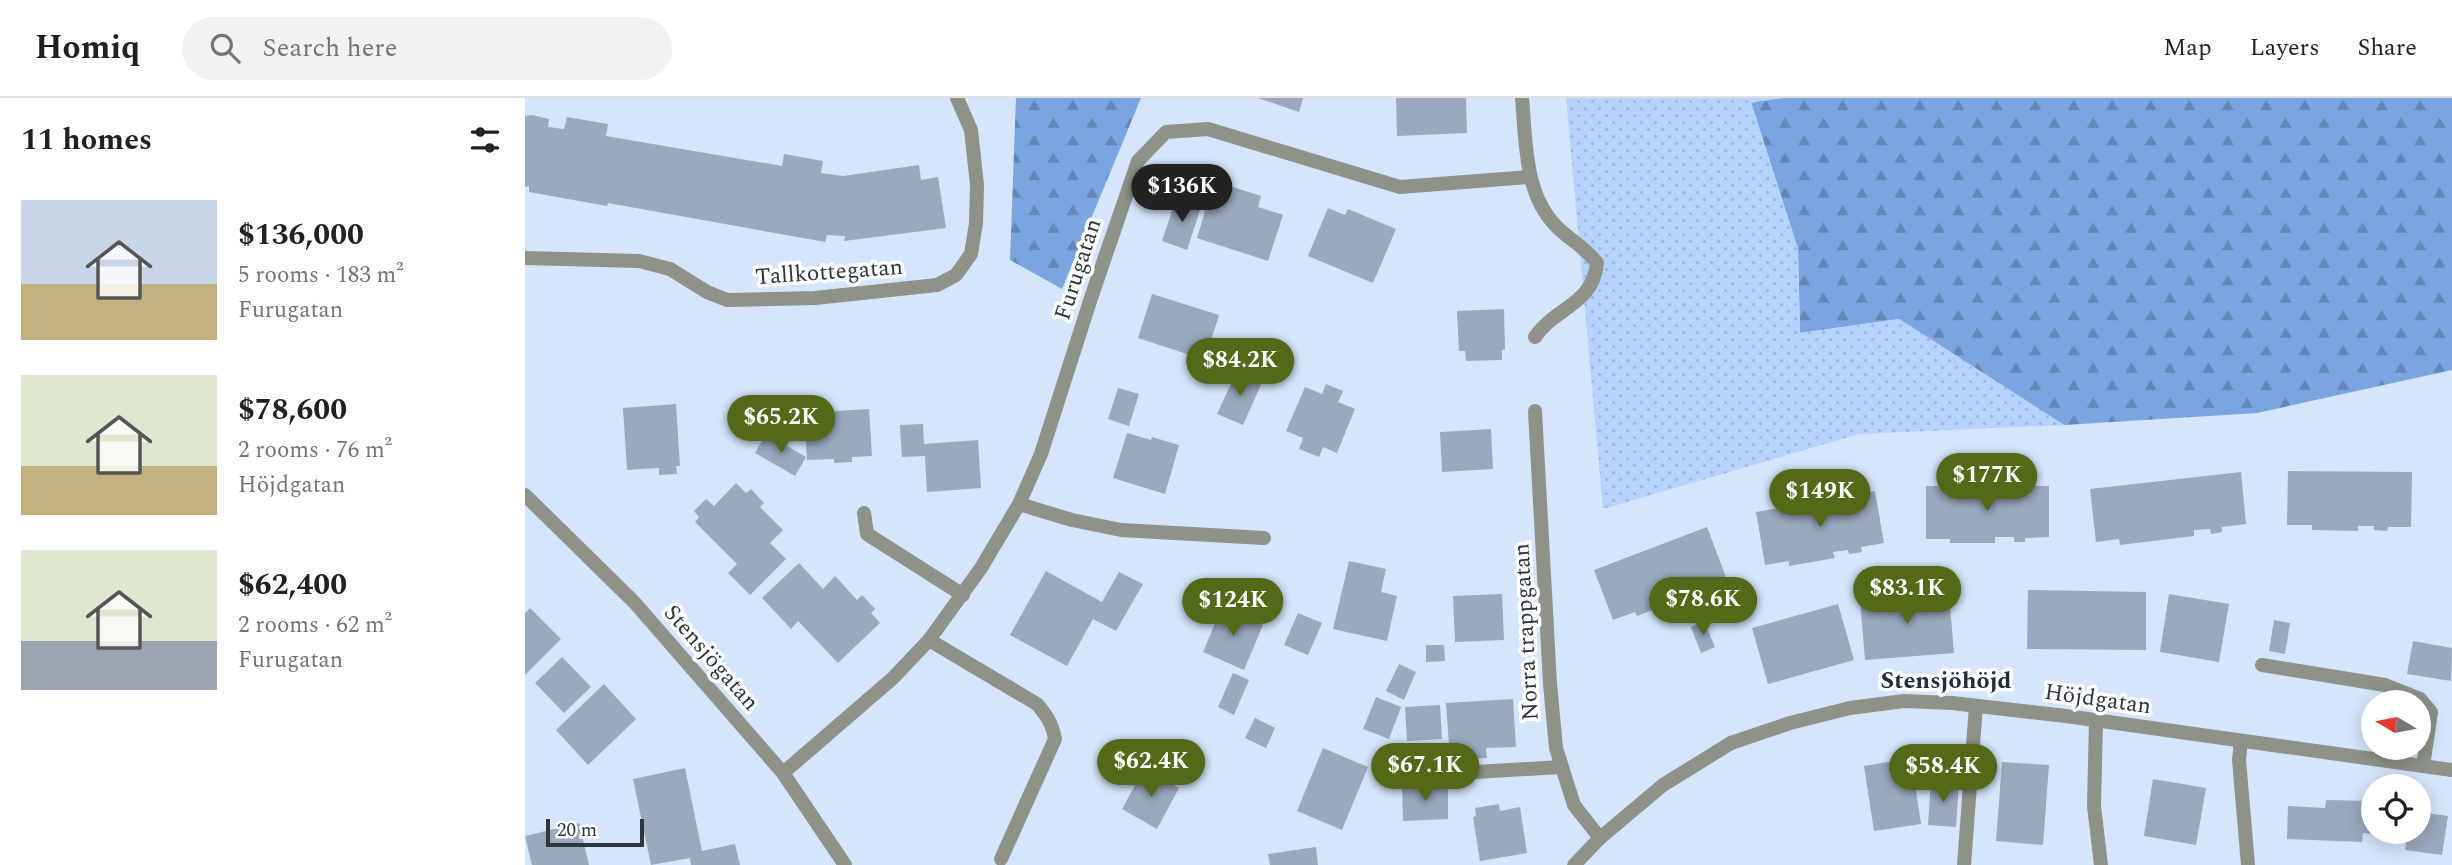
<!DOCTYPE html>
<html lang="en">
<head>
<meta charset="utf-8">
<style>
  body { margin:0; font-family:Spectral,serif; background:#f2f2f2; color:#202124; height:100vh; display:flex; flex-direction:column; font-size:26px; white-space:nowrap }
  * { box-sizing:border-box; margin:0 }
  p { font-size:23px; color:#757577 }
  .icon { flex:none; width:38px; height:38px; fill:none; stroke:currentColor; stroke-width:2; stroke-linecap:round; stroke-linejoin:round }
  .map { position:relative; flex:1; overflow:hidden }
  .details { display:flex; flex-direction:column; background:#fff; width:525px }
  .details>* { flex:none }
  .needle { width:46px; rotate:280deg }
  .fabs { position:absolute; left:1836px; top:592px; display:grid; gap:14px }
  .fabs a { display:grid; place-items:center; width:70px; height:70px; border-radius:50%; background:#fff; box-shadow:0 4px 18px #0003; font-size:35px }
  .scale { position:absolute; left:21px; bottom:18px; width:98px; box-sizing:border-box; padding-left:7px; border:4px solid #2f353d; border-top:0; font-size:19px; line-height:24px; white-space:nowrap; color:#2f353d; -webkit-text-stroke:5px #fff; paint-order:stroke }
  .price { position:absolute; translate:-50% -60px; padding:0 16px; border-radius:24px; background:#536917; color:#fff; font-size:23px; line-height:46px; filter:drop-shadow(0 2px 4px #0008) }
  .price::after { content:''; position:absolute; left:50%; top:42px; width:21px; height:16px; margin-left:-10px; background:inherit; clip-path:polygon(0 0,100% 0,50% 100%) }
  .price.current { background:#222; color:#fff }
  ul { padding:0; list-style:none }
  li { display:flex; align-items:center; gap:21px; height:175px; padding:0 21px }
  li span { display:grid; place-items:center; flex:none; width:196px; height:140px; border-radius:0px; color:#555 }
  li>.icon { margin-inline-start:auto }
  span .icon { width:84px; height:84px; fill:#fffc; stroke-width:1 }
  li b { font-size:30px }
  h2 { display:flex; justify-content:space-between; align-items:center; height:84px; padding:0 21px; font-size:30px }
  header { display:flex; align-items:center; gap:42px; box-sizing:border-box; height:98px; padding:0 35px; background:#fff; border-bottom:2px solid #e0e0e0 }
  header strong { font-size:33px }
  nav { display:flex; gap:38px; margin-inline-start:auto; font-size:24px }
  .search { width:490px; height:63px; background:#f2f2f2; display:flex; align-items:center; gap:18px; box-sizing:border-box; padding:0 24px; border-radius:38px; color:#757577; font-size:26px }
  main { display:flex; flex:1; min-height:0 }
  .map>svg:first-child { display:block }
  .forest { fill:url(#forest-firs) }
  .park { fill:url(#park-dots) }
  .building { fill:#9aa9be }
  .lines { fill:none; stroke-linecap:round; stroke-linejoin:round }
  .service { stroke:#8e9288; stroke-width:14 }
  .minor { stroke:#8e9288; stroke-width:14 }
  .tertiary { stroke:#8e9288; stroke-width:14 }
  .labels { text-anchor:middle; stroke-width:7; stroke-linejoin:round; paint-order:stroke }
  .street-label { font-size:23px; fill:#2f353d; stroke:#fff }
  .neighbourhood-label { font-size:24px; font-weight:bold; fill:#212d3d; stroke:#fff }
</style>
</head>
<body>
<header>
<strong>Homiq</strong>
<div class="search"><svg class="icon" aria-label="search" viewBox="0 0 24 24"><circle cx="10" cy="10" r="6"/><path d="M15 15l6 6"/></svg>Search here</div>
<nav><a>Map</a><a>Layers</a><a>Share</a></nav>
</header>
<main>
<section class="details">
<h2>11 homes<svg class="icon" aria-label="filters" viewBox="0 0 24 24"><path d="M4 7h16M4 17h16"/><circle cx="9" cy="7" r="2"/><circle cx="15" cy="17" r="2"/></svg></h2>
<ul>
<li><span style="background:linear-gradient(#c9d6e8 60%,#c2b280 0)"><svg class="icon" aria-label="home" viewBox="0 0 24 24"><path d="M3 11l9-7 9 7M6 9v11h12V9"/></svg></span><div><b>$136,000</b><p>5 rooms · 183 m²</p><p>Furugatan</p></div></li>
<li><span style="background:linear-gradient(#dfe7d0 65%,#c2b280 0)"><svg class="icon" aria-label="home" viewBox="0 0 24 24"><path d="M3 11l9-7 9 7M6 9v11h12V9"/></svg></span><div><b>$78,600</b><p>2 rooms · 76 m²</p><p>Höjdgatan</p></div></li>
<li><span style="background:linear-gradient(#dfe7d0 65%,#9aa5b1 0)"><svg class="icon" aria-label="home" viewBox="0 0 24 24"><path d="M3 11l9-7 9 7M6 9v11h12V9"/></svg></span><div><b>$62,400</b><p>2 rooms · 62 m²</p><p>Furugatan</p></div></li>
</ul>
</section>
<div class="map">
<svg width="1927" height="767" viewBox="0 0 1927 767">
  <defs>
    <pattern id="forest-firs" width="22" height="20" patternUnits="userSpaceOnUse" patternTransform="scale(1.75)"><rect width="22" height="20" fill="#7ba5e1"/><path d="M5 1l3.5 6h-7zM16 11l3.5 6h-7z" fill="#6587b8"/></pattern>
    <pattern id="park-dots" width="8" height="8" patternUnits="userSpaceOnUse" patternTransform="scale(1.75)"><rect width="8" height="8" fill="#b6d3fd"/><path d="M2 2h.1M6 6h.1" fill="none" stroke="#9db6da" stroke-width="1.8" stroke-linecap="round"/></pattern>
  </defs>
  <rect width="100%" height="100%" fill="#d5e5fb"/>
  <g class="forest">
    <polygon points="491,0 616,0 537,191 485,162"/>
    <polygon points="1257,0 1927,0 1927,272 1732,315 1539,327 1374,221 1275,235 1273,151 1226,4"/>
  </g>
  <polygon class="park" points="1041,0 1257,0 1226,5 1273,151 1275,235 1374,221 1539,327 1334,336 1078,411"/>
  <g class="building">
    <polygon points="733,0 778,0 774,14"/>
    <polygon points="871,0 941,0 942,35 872,38"/>
    <polygon points="7,17 24,21 23,29 39,31 42,19 83,26 81,38 257,68 259,56 298,63 296,75 318,78 394,67 396,82 413,79 421,130 319,143 320,138 302,137 300,144 83,105 82,108 4,94 4,88 0,89 0,18"/>
    <polygon points="689,83 736,98 733,109 758,117 743,163 672,140"/>
    <polygon points="651,101 676,109 662,152 637,143"/>
    <polygon points="803,110 820,117 823,111 871,131 848,185 783,158"/>
    <polygon points="627,196 694,217 680,262 613,240"/>
    <polygon points="979,211 980,252 977,252 977,262 941,263 940,253 934,253 932,213"/>
    <polygon points="721,274 738,282 718,327 692,316 711,275 719,279"/>
    <polygon points="801,286 818,293 813,304 830,311 812,355 798,349 794,359 774,351 778,340 761,333 780,289 797,296"/>
    <polygon points="593,290 614,296 604,328 583,321"/>
    <polygon points="151,306 155,368 151,368 152,376 134,377 134,370 102,372 98,310"/>
    <polygon points="344,311 347,358 327,359 327,364 309,365 309,361 282,362 279,315"/>
    <polygon points="398,326 399,346 453,342 456,390 402,394 400,358 377,359 375,327"/>
    <polygon points="966,331 968,371 917,374 915,334"/>
    <polygon points="602,335 626,342 627,339 654,347 640,396 588,380"/>
    <polygon points="241,336 281,359 270,378 230,355"/>
    <polygon points="1763,373 1887,374 1886,429 1863,429 1862,433 1849,432 1849,428 1833,428 1833,433 1787,432 1787,427 1762,427"/>
    <polygon points="1716,374 1721,426 1697,429 1697,434 1686,436 1685,431 1669,432 1669,438 1595,447 1594,441 1571,444 1565,391"/>
    <polygon points="211,385 221,395 226,391 239,405 235,409 258,432 245,445 261,461 225,497 203,475 212,466 170,424 174,419 169,413 181,401 189,408"/>
    <polygon points="1401,388 1524,388 1524,439 1500,440 1500,444 1489,444 1489,439 1470,439 1470,445 1425,445 1425,441 1401,441"/>
    <polygon points="1350,393 1359,445 1336,449 1337,454 1324,456 1323,452 1308,454 1310,460 1264,468 1264,463 1240,467 1231,414"/>
    <polygon points="1182,429 1201,479 1179,488 1181,492 1169,497 1167,493 1153,498 1154,502 1112,518 1110,514 1088,522 1069,472"/>
    <polygon points="824,463 861,471 856,494 872,498 862,543 808,531"/>
    <polygon points="274,465 298,491 310,478 332,502 337,497 350,511 346,515 355,525 313,565 273,523 266,531 237,500"/>
    <polygon points="521,473 577,504 594,474 618,486 591,533 568,521 542,568 485,537"/>
    <polygon points="1503,492 1621,494 1621,552 1502,551"/>
    <polygon points="1424,495 1429,555 1340,562 1335,502"/>
    <polygon points="977,496 979,542 930,544 928,498"/>
    <polygon points="1644,496 1704,506 1694,564 1635,554"/>
    <polygon points="1313,506 1329,562 1243,586 1227,530"/>
    <polygon points="697,509 738,527 719,572 678,554"/>
    <polygon points="5,510 36,541 0,577 0,515"/>
    <polygon points="773,515 797,525 783,557 759,547"/>
    <polygon points="1749,522 1765,525 1760,556 1744,553"/>
    <polygon points="1179,523 1190,549 1176,555 1166,529"/>
    <polygon points="1888,543 1927,550 1926,583 1882,576"/>
    <polygon points="901,547 919,547 920,563 901,564"/>
    <polygon points="37,559 66,589 39,615 10,585"/>
    <polygon points="874,566 891,574 879,602 861,593"/>
    <polygon points="708,575 724,582 709,617 693,609"/>
    <polygon points="79,586 111,621 63,667 31,632"/>
    <polygon points="851,599 876,609 864,641 838,631"/>
    <polygon points="988,601 991,649 961,650 962,660 925,662 921,605"/>
    <polygon points="915,607 917,641 882,643 880,609"/>
    <polygon points="730,620 750,630 741,650 720,640"/>
    <polygon points="798,650 843,669 817,732 772,713"/>
    <polygon points="1386,660 1396,726 1349,733 1339,668"/>
    <polygon points="1477,664 1524,667 1518,747 1471,743"/>
    <polygon points="160,670 177,753 210,746 215,767 166,767 165,760 126,767 108,681"/>
    <polygon points="619,671 654,690 632,731 597,711"/>
    <polygon points="1628,681 1681,690 1671,747 1619,738"/>
    <polygon points="1406,682 1434,684 1431,729 1403,727"/>
    <polygon points="923,687 923,721 878,723 877,688"/>
    <polygon points="1801,702 1848,703 1848,736 1838,735 1837,744 1762,741 1763,708 1800,710"/>
    <polygon points="974,706 975,713 995,709 1002,755 955,763 948,719 951,718 950,710"/>
    <polygon points="1894,714 1923,718 1917,757 1880,752 1883,733 1894,733"/>
    <polygon points="54,725 64,767 7,767 0,738"/>
    <polygon points="791,749 793,767 745,767 743,756"/>
  </g>
  <g class="lines">
    <g class="service">
      <polyline points="1737,567 1860,587 1895,601 1906,614 1898,668"/>
      <polyline points="1571,623 1569,708 1576,767"/>
      <polyline points="1716,643 1714,662 1723,767"/>
      <polyline points="883,678 1036,669"/>
      <polyline points="1439,767 1451,608"/>
    </g>
    <g class="minor">
      <path d="M997,0C1001,43 999,97 1032,129C1046,143 1059,148 1072,165C1068,207 1030,209 1010,239"/>
      <polyline points="0,160 114,163 145,171 182,194 202,202 290,200 412,187 431,177 446,156 451,125 452,87 446,32 432,0"/>
      <polyline points="1010,313 1025,586 1031,650 1049,707 1075,740"/>
      <polyline points="494,406 547,422 596,432 739,440"/>
      <polyline points="339,415 342,436 438,497"/>
      <path d="M404,542L512,606C522,618 527,625 530,641L476,761"/>
      <polyline points="258,675 368,580 404,542 456,470 494,406 516,356 566,200 613,63 641,34 683,31 875,89 1005,79"/>
      <polyline points="1049,767 1075,740 1138,687 1206,645 1265,625 1325,610 1379,603 1427,605 1541,618 1927,672"/>
    </g>
    <polyline class="tertiary" points="0,397 109,504 258,675 320,767"/>
  </g>
  <g class="labels">
    <g class="street-label">
      <text transform="translate(552 171) rotate(-72)" y="8">Furugatan</text>
      <text transform="translate(304 173) rotate(-4)" y="8">Tallkottegatan</text>
      <text transform="translate(1000 534) rotate(-93)" y="8">Norra trappgatan</text>
      <text transform="translate(187 559) rotate(49)" y="8">Stensjögatan</text>
      <text transform="translate(1573 600) rotate(8)" y="8">Höjdgatan</text>
    </g>
    <g class="neighbourhood-label">
      <text x="1421" y="590">Stensjöhöjd</text>
    </g>
  </g>
</svg>
<div class="fabs">
<a><svg class="needle" viewBox="-14 -14 28 28"><path d="M0-13l5 13h-10z" fill="#e53935"/><path d="M0 13l5-13h-10z" fill="#757577"/></svg></a>
<a><svg class="icon" aria-label="locate" viewBox="0 0 24 24"><circle cx="12" cy="12" r="6"/><path d="M12 2v4M12 18v4M2 12h4M18 12h4"/></svg></a>
</div>
<div class="scale">20 m</div>
<b class="price current" style="left:657px;top:126px">$136K</b>
<b class="price" style="left:715px;top:300px">$84.2K</b>
<b class="price" style="left:256px;top:357px">$65.2K</b>
<b class="price" style="left:1462px;top:415px">$177K</b>
<b class="price" style="left:1295px;top:431px">$149K</b>
<b class="price" style="left:1382px;top:528px">$83.1K</b>
<b class="price" style="left:1178px;top:539px">$78.6K</b>
<b class="price" style="left:708px;top:540px">$124K</b>
<b class="price" style="left:626px;top:701px">$62.4K</b>
<b class="price" style="left:900px;top:705px">$67.1K</b>
<b class="price" style="left:1418px;top:706px">$58.4K</b>
</div>
</main>
</body>
</html>
